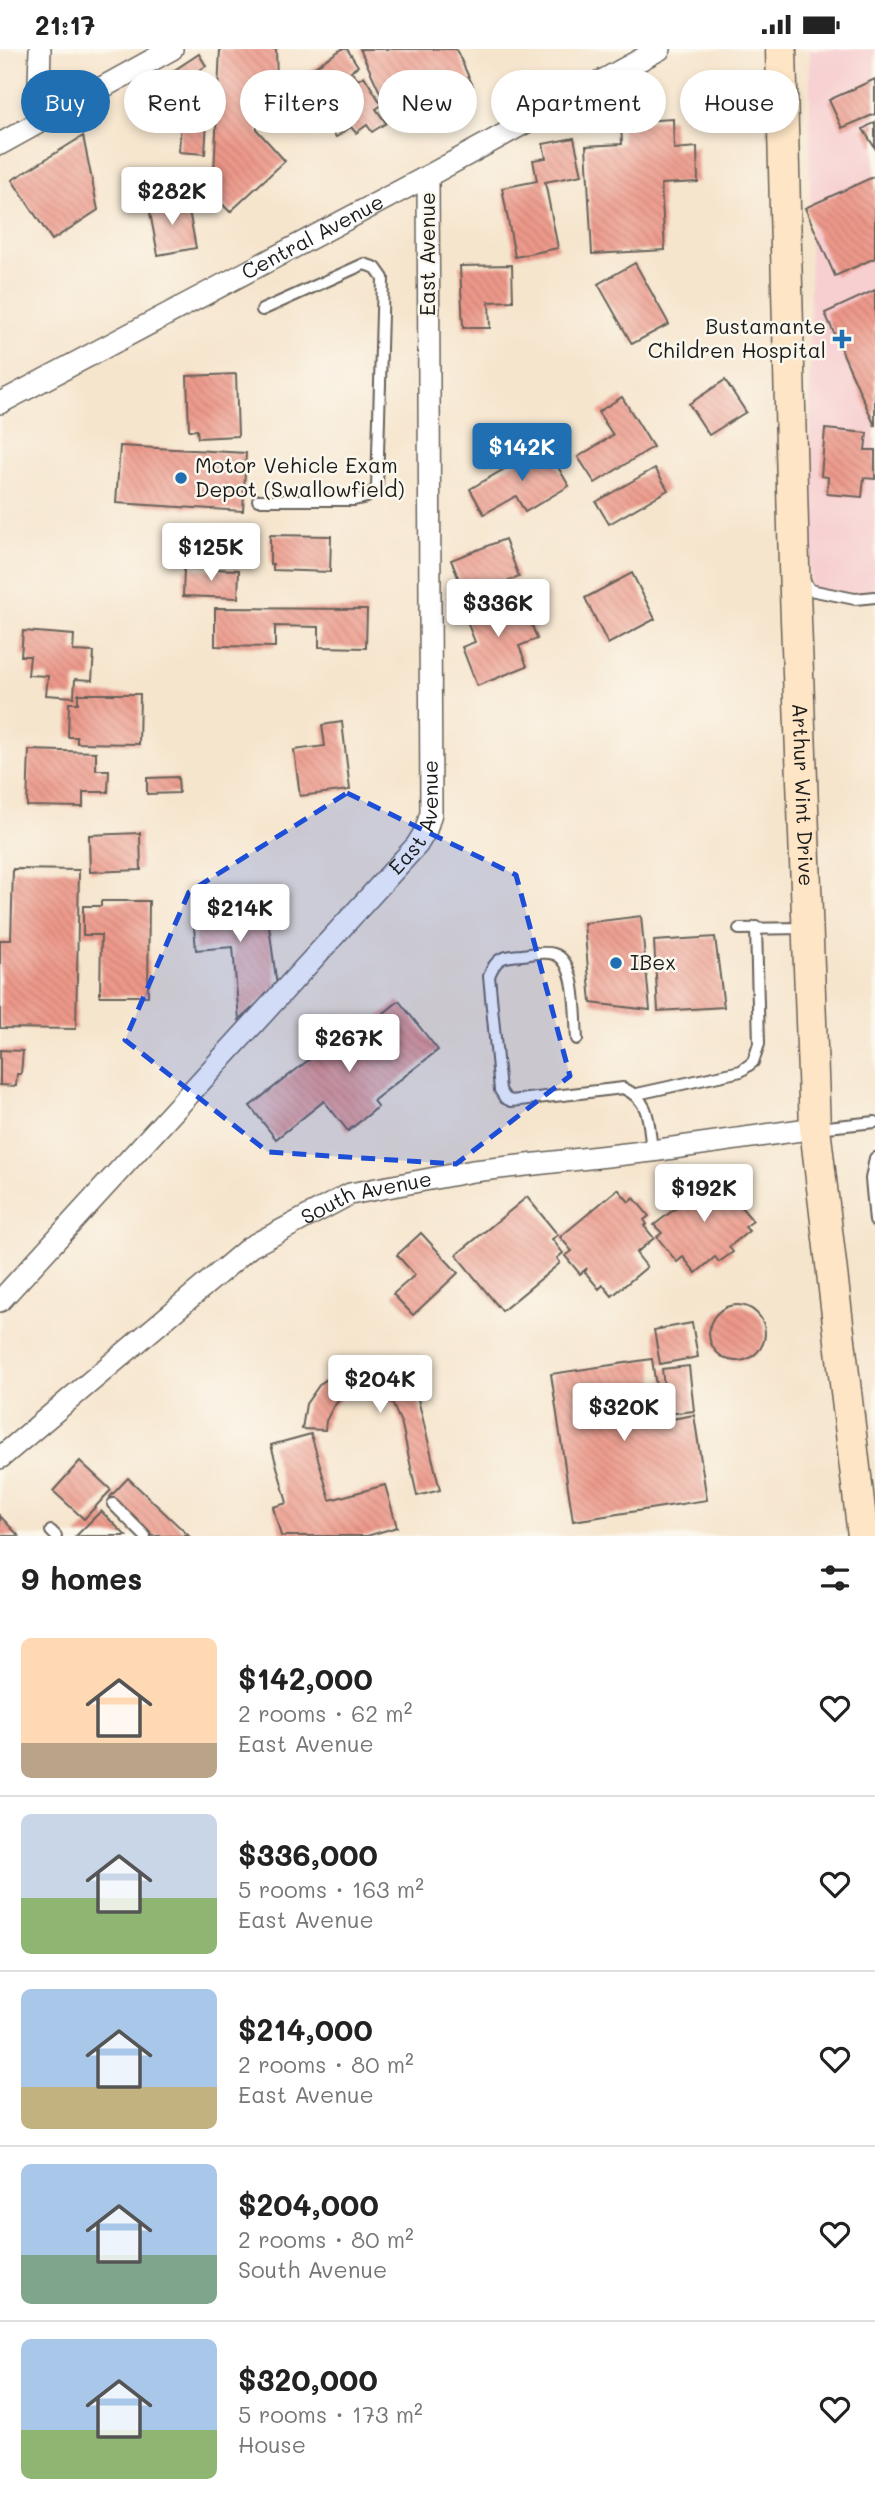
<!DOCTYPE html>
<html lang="en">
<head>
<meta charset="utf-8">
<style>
  body { margin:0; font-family:Mali,sans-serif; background:#f6f6f6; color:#222; height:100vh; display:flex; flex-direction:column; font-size:26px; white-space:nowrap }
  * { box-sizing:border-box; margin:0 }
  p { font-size:23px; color:#767676 }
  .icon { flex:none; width:38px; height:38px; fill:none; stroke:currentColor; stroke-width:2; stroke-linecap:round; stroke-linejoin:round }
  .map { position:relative; height:1487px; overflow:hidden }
  .details { display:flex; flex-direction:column; background:#fff; flex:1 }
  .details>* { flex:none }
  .top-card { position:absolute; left:21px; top:21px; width:833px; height:63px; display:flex; gap:14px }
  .price { position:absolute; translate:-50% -60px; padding:0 16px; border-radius:7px; background:#fff; color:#222; font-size:23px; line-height:46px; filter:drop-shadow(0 2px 4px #0008) }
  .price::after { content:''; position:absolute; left:50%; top:42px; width:21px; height:16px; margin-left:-10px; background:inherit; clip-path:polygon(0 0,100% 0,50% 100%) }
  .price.current { background:#1f6fb2; color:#fff }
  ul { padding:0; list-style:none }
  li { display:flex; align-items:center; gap:21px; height:175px; padding:0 21px }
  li+li { border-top:2px solid #e0e0e0 }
  li span { display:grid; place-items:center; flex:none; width:196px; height:140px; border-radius:10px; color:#555 }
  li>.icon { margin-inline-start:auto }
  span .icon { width:84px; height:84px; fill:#fffc; stroke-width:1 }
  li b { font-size:30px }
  h2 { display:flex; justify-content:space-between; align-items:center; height:84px; padding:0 21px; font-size:30px }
  .pill { padding:0 24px; border-radius:32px; background:#fff; box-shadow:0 4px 10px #0003; font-size:24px; line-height:63px }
  .pill.current { background:#1f6fb2; color:#fff }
  .status { display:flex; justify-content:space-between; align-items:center; height:49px; padding:0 35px; background:#fff; direction:ltr }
  .status svg { height:19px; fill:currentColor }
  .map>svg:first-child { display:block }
  .built { fill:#f7cfd1 }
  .building { fill:url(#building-back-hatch) }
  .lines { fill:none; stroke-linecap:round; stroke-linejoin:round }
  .lane-casing { stroke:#68625a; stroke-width:14 }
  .street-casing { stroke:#68625a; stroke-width:24 }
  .secondary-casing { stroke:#68625a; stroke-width:33 }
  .lane { stroke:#fff; stroke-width:10 }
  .street { stroke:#fff; stroke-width:21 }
  .secondary { stroke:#fde5c5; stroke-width:30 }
  .marked { fill:#1d4ed8; fill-opacity:0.2; stroke:#1d4ed8; stroke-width:5; stroke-dasharray:14 9; stroke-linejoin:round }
  .poi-dot { fill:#1f6fb2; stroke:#fbf7ec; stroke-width:2.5 }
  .labels { text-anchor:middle; stroke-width:5; stroke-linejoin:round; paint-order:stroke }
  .street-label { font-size:21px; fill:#1c1c1c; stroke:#fbf7ec }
  .poi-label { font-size:21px; fill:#1c1c1c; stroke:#fbf7ec; text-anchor:start }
</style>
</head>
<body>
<div class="status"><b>21:17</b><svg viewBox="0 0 49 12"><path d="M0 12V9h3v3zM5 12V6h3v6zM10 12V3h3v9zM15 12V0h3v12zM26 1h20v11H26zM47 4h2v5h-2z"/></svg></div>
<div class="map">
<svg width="875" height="1487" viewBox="0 0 875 1487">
  <defs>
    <pattern id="building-back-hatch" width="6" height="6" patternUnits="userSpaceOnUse" patternTransform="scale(1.75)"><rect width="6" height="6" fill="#ec9889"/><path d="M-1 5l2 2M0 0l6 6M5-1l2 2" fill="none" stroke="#ca8276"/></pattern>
  </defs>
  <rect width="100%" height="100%" fill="#fbf7ec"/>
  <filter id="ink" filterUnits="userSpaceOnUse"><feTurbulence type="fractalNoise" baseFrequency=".0143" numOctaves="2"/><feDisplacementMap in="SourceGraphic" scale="14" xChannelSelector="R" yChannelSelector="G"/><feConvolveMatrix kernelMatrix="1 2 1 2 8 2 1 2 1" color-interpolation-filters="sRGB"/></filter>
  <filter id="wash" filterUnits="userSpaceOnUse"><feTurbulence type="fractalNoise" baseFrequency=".00686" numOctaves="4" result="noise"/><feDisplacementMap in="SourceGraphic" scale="28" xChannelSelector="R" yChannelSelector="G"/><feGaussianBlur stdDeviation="1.57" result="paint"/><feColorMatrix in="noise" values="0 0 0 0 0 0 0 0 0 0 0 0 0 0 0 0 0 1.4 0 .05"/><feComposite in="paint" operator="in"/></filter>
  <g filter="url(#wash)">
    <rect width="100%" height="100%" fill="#f6e5cd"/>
    <polygon class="built" points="810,0 875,0 875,546 810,541"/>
    <g id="blocks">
      <g class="building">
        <polygon points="220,0 276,0 277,31 257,49 257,81 285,112 230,163 213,145"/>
        <polygon points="342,0 347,0 358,17 351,22 358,31 364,27 382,56 376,60 386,74 372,83 367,76 356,84 351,78 336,88 327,75 314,83 303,66 313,60 306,49 302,52 290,34"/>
        <polygon points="360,0 456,0 473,37 394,74"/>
        <polygon points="199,5 206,17 172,39 164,28"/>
        <polygon points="875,30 875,65 842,79 829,51"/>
        <polygon points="183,38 209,39 205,105 179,103"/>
        <polygon points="673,70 674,100 697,98 698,133 661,135 665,201 592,205 586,97 622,95 621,73"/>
        <polygon points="875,73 875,99 863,80"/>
        <polygon points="83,87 98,161 52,191 12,131"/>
        <polygon points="574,89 582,126 545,133 558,199 515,208 502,139 537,132 533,111 546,109 543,95"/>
        <polygon points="875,127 875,209 835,227 805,159"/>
        <polygon points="187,151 196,199 158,206 149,158"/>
        <polygon points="635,214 669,275 632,295 598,235"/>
        <polygon points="512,216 513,252 489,253 490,279 463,279 460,217"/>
        <polygon points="875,241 875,377 825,264"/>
        <polygon points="236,325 238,387 198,389 197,381 189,381 187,327"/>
        <polygon points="725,331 746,363 709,386 689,355"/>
        <polygon points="622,348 653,398 595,434 578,408 613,386 598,363"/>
        <polygon points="825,380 867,384 865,401 875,401 875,430 864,429 862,448 827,445 828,428 821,427"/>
        <polygon points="545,396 569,437 525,463 516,447 484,465 470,440"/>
        <polygon points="120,397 246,404 243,462 116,454"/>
        <polygon points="655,419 668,441 609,475 596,453"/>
        <polygon points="270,486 331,487 330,523 273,521 273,515 270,515"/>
        <polygon points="505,490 519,528 466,548 451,511"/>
        <polygon points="184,519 239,521 238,549 183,547"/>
        <polygon points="632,524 655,570 608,595 585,549"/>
        <polygon points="520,544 537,590 519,597 527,617 477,637 462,598 475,593 464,565"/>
        <polygon points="215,559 367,560 366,599 319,598 319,578 275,577 275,598 215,597"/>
        <polygon points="23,582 74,586 73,602 94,603 92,631 75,630 74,648 46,646 48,627 28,626 30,607 21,607"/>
        <polygon points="78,645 140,645 139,695 77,694 77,688 68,688 69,654 78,654"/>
        <polygon points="342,673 350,741 300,747 294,701 325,697 322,676"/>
        <polygon points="29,701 96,703 96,721 109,721 108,743 83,743 83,758 27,757"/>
        <polygon points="178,728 179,744 147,745 147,729"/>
        <polygon points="140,784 141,821 90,823 89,786"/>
        <polygon points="13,820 79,821 76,980 0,979 0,891 11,891"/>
        <polygon points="265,847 277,937 239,971 233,898 196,901 192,855"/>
        <polygon points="101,852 149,852 148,947 100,947 101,886 83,886 83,857 101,857"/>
        <polygon points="641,867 650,961 591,954 584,874"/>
        <polygon points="715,888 724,958 658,962 654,892"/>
        <polygon points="399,952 438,1001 373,1052 378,1058 348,1082 324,1052 276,1090 250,1057 329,995 335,1003"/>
        <polygon points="0,1001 23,1002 21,1025 17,1025 16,1037 0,1036"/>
        <polygon points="713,1125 723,1137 730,1132 743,1146 736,1152 753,1172 745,1178 749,1182 729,1198 733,1203 719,1213 715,1208 696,1224 683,1208 677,1213 657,1188 662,1184 654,1176 676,1159 671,1153 690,1138 693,1142"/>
        <polygon points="618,1140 629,1153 634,1149 649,1167 644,1171 647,1175 644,1177 654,1189 636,1204 647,1218 612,1247 603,1236 599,1240 585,1223 587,1219 580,1225 565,1207 572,1202 560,1188"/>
        <polygon points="527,1148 558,1186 552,1190 563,1204 557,1209 560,1214 502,1262 456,1206"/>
        <polygon points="421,1184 458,1224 413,1266 393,1245 415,1226 397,1206"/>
        <circle cx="737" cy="1284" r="28"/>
        <polygon points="692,1274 698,1308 660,1315 654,1281"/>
        <polygon points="652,1310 661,1372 694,1366 707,1451 573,1472 551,1325"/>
        <polygon points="366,1317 398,1328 417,1346 440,1441 417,1447 402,1376 393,1356 385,1348 376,1344 364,1342 342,1348 333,1358 326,1372 325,1381 302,1380 306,1355 320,1335 337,1323"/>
        <polygon points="689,1317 694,1362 667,1365 662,1320"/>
        <polygon points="311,1385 330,1451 385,1436 397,1478 367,1487 281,1487 273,1458 287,1454 271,1396"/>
        <polygon points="80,1412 111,1441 84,1470 53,1442"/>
        <polygon points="128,1429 189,1487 151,1487 110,1448"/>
        <polygon points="101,1462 126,1487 76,1487"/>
        <polygon points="0,1467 19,1487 0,1487"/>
      </g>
    </g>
  </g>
  <g filter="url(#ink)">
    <use href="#blocks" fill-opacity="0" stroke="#68625a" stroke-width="2"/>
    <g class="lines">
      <g class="lane-casing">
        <g id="lane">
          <polyline points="258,451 354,451 367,448 377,439 383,229 376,219 364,215 262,261"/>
          <polyline points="804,531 810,541 855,550 875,548"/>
          <polyline points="739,880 805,879"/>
          <path d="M577,990C575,969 578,912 554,905C545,902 531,905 522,906C502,907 496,909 489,927L500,1041L505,1049L511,1052L623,1039C652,1052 648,1074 652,1102"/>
          <polyline points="637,1045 741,1022 753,1013 759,995 756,878"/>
          <polyline points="818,1079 875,1073"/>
          <polyline points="875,1109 871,1130 875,1172"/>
          <polyline points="113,1455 145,1487"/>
          <polyline points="51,1482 56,1487"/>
        </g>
      </g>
      <g class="street-casing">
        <g id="street">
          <polyline points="38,73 40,0"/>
          <polyline points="0,95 172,0"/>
          <path id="s1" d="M0,354L428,127L660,0"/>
          <path id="s2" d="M0,1252L417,796L426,781L431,764L428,127"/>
          <path id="s3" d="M0,1409L250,1198L350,1145L473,1122L652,1102L815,1079"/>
        </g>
      </g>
      <g class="secondary-casing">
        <g id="secondary">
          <path id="s4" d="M781,0L794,517L815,1079L863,1487"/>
        </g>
      </g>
      <use href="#lane" class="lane"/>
      <use href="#street" class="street"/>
      <use href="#secondary" class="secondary"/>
    </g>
  </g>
  <path class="marked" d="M347,744L516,826L570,1027L456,1115L268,1103L125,991L189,843Z"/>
  <g class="poi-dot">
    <path d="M838.5 279.5h7v7h7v7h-7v7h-7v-7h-7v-7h7z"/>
    <circle cx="181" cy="429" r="7"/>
    <circle cx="616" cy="914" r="7"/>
  </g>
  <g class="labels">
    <g class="street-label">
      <text dy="7" stroke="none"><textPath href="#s1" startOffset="354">Central Avenue</textPath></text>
      <text transform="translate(428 205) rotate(-90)" y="7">East Avenue</text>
      <text dy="7" stroke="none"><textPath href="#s4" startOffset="746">Arthur Wint Drive</textPath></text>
      <text dy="7" stroke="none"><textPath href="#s2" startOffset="644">East Avenue</textPath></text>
      <text dy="7" stroke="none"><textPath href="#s3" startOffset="455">South Avenue</textPath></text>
    </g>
    <g class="poi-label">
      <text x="826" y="285" text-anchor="end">Bustamante<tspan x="826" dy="24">Children Hospital</tspan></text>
      <text x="195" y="424">Motor Vehicle Exam<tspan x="195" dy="24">Depot (Swallowfield)</tspan></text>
      <text x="630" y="921">IBex</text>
    </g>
  </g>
</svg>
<b class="price" style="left:172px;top:178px">$282K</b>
<b class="price current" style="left:522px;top:434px">$142K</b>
<b class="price" style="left:211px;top:534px">$125K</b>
<b class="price" style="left:498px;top:590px">$336K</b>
<b class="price" style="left:240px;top:895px">$214K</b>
<b class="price" style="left:349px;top:1025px">$267K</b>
<b class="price" style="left:704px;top:1175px">$192K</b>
<b class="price" style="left:380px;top:1366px">$204K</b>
<b class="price" style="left:624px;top:1394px">$320K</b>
<div class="top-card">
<a class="pill current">Buy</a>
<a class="pill">Rent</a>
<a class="pill">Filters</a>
<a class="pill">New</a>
<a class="pill">Apartment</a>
<a class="pill">House</a>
</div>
</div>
<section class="details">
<h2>9 homes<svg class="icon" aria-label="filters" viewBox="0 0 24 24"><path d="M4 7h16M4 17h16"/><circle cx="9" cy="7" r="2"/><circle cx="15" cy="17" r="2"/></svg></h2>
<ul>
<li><span style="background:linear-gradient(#ffd9b3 75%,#b9a48a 0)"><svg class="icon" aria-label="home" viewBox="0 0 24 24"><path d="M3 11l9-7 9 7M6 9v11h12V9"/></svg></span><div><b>$142,000</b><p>2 rooms · 62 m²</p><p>East Avenue</p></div><svg class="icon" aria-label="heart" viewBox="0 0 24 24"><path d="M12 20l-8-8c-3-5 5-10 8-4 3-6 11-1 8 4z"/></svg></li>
<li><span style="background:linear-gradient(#c9d6e8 60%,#8fb573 0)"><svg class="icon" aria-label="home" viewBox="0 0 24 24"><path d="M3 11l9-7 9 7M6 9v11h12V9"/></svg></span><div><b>$336,000</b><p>5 rooms · 163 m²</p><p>East Avenue</p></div><svg class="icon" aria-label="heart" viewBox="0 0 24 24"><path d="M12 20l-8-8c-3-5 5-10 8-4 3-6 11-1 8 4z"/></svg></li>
<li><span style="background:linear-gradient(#a9c7e8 70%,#c2b280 0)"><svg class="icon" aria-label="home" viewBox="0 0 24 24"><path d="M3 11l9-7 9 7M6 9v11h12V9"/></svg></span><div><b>$214,000</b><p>2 rooms · 80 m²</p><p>East Avenue</p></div><svg class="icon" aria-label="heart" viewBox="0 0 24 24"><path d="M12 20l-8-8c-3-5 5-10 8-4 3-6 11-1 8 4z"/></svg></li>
<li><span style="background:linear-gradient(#a9c7e8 65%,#7fa58c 0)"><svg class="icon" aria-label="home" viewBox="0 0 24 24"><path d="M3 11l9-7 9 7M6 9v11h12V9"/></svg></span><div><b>$204,000</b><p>2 rooms · 80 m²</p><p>South Avenue</p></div><svg class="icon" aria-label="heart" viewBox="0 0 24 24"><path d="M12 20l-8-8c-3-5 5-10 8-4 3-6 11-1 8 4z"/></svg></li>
<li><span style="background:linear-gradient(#a9c7e8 65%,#8fb573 0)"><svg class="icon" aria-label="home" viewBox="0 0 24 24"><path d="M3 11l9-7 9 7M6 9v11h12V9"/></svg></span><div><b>$320,000</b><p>5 rooms · 173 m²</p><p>House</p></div><svg class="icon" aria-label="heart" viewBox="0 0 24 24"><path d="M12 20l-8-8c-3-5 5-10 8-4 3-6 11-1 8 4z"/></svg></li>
</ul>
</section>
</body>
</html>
